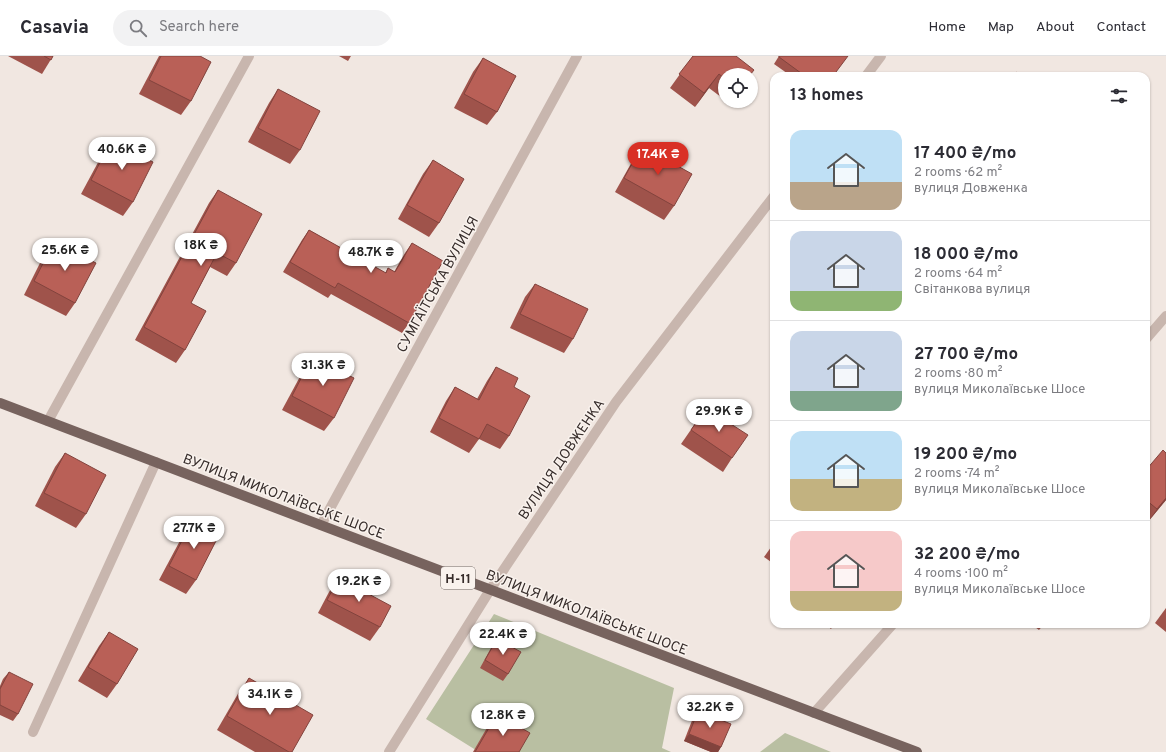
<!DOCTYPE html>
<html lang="en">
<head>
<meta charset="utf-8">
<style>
  body { margin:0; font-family:Overpass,sans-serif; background:#f2f2f3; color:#2b2b33; height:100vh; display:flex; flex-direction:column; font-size:15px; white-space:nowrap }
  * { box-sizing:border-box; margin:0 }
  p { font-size:13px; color:#7c7c81 }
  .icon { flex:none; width:22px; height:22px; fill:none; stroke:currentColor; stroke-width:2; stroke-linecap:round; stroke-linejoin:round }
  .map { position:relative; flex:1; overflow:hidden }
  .sheet { position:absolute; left:770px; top:16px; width:380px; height:556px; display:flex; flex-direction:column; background:#fff; border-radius:12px; box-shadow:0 1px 3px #0004 }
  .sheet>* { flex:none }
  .fabs { position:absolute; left:718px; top:12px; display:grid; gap:8px }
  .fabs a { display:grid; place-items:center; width:40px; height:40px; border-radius:50%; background:#fff; box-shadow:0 1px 3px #0004; font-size:20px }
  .price { position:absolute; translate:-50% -34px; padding:0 9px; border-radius:14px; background:#fff; color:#222; font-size:13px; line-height:26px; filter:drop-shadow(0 1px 2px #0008) }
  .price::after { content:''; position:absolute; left:50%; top:24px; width:12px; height:9px; margin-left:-6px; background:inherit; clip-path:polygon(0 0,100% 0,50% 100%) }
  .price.active { background:#d93025; color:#fff }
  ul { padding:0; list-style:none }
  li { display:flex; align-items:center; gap:12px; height:100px; padding:0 20px }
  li+li { border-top:1px solid #e1e1e2 }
  li span { display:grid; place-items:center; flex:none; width:112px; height:80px; border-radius:12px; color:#555 }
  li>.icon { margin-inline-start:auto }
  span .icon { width:48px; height:48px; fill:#fffc; stroke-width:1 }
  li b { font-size:17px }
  h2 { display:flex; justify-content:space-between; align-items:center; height:48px; padding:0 20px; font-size:17px }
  header { display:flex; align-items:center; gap:24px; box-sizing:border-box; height:56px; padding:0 20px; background:#fff; border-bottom:1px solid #e1e1e2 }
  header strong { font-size:19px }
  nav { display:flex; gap:22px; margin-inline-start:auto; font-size:14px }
  .search { width:280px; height:36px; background:#f2f2f3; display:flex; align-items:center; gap:10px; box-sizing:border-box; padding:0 14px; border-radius:22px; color:#7c7c81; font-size:15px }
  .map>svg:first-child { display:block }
  .green { fill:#b9bfa2 }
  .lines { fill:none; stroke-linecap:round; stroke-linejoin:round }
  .minor { stroke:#c8b6ae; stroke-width:10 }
  .major { stroke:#77635e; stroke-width:10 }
  .wall { fill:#9f534b }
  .shaded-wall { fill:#82433d }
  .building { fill:#b96057; stroke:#82433d }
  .labels { text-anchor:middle; stroke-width:3; stroke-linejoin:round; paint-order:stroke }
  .shield { fill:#f9f2ed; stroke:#716865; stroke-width:1 }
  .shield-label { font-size:13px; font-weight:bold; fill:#372d2b }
  .street-label { font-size:14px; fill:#372d2b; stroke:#f9f2ed }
</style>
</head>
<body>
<header>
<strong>Casavia</strong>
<div class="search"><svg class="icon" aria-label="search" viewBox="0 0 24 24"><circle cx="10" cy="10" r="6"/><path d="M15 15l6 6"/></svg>Search here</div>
<nav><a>Home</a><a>Map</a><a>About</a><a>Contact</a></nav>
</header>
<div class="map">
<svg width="1166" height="696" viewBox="0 0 1166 696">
  <rect width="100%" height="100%" fill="#f1e7e1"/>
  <g class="green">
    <polygon points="494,558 674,632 662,692 671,696 479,696 426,663"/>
    <polygon points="785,677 831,696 760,696"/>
  </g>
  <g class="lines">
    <g class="minor">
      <polyline points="866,20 881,0"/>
      <polyline points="1146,283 1166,260"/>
      <polyline points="48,365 249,0"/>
      <polyline points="321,469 577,0"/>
      <polyline points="814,657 893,568"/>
      <polyline points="33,676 156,406"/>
      <polyline points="389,696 490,534 616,346 774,140"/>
    </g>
    <polyline class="major" points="0,347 917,696"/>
  </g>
  <g class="wall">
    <polygon points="8,0 53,0 42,18"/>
    <polygon points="159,0 200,0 191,45 181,59 139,38"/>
    <polygon points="339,0 351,0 348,5"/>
    <polygon points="693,0 725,19 725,44 709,32 695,51 670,32"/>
    <polygon points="779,0 834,20 791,20 774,8"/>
    <polygon points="483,2 497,56 487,69 454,52 473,16"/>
    <polygon points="278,33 300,94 290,108 248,86 269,47"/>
    <polygon points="111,85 133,146 123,160 81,138 102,99"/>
    <polygon points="642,90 674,150 664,164 615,136 633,104"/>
    <polygon points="433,104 439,167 429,181 398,163 423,118"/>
    <polygon points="218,134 236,207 227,220 210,211 191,247 185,294 176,307 135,284 209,147"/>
    <polygon points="309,174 385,217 388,212 394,216 405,197 412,187 409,267 402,277 331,238 328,242 283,216 302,184"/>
    <polygon points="54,186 75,247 66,260 24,239 44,199"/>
    <polygon points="535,228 573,283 564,297 510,272 525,241"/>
    <polygon points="312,301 334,362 324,375 282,354 303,315"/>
    <polygon points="496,311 509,380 500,393 479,383 469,397 430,376 446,345 455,331 477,343 487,325"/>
    <polygon points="706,352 732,402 723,416 681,388"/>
    <polygon points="65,397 86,458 76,472 35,450 55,411"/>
    <polygon points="1166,397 1166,444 1147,467 1146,466 1146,414"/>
    <polygon points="192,465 196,524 186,538 159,524 183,479"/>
    <polygon points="774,487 774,508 764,501"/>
    <polygon points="339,522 380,571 370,585 318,557 329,536"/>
    <polygon points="1166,552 1166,576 1155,567"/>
    <polygon points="825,568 834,568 831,573"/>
    <polygon points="1031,568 1044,568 1039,574"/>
    <polygon points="109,576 117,628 107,642 78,625 99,590"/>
    <polygon points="497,583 508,618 503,625 480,612 492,590"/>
    <polygon points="9,616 18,658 13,665 0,659 0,630 3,623"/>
    <polygon points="249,622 292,696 255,696 217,674 239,636"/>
    <polygon points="698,655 721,691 718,696 711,696 684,685 693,662"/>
    <polygon points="497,658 519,696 473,696 488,670"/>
  </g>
  <g class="shaded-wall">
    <polygon points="719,18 709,32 695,51 704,37"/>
    <polygon points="1166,442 1166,444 1147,467 1157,453"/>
    <polygon points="689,678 721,691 718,696 711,696 684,685"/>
  </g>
  <g class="building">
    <polygon points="44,0 53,0 51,4"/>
    <polygon points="161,0 200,0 211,6 191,45 149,24"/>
    <polygon points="693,0 736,0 754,14 750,19 725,19 725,23 719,18 704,37 679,18"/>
    <polygon points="779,0 848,0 833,20 805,20 779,1"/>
    <polygon points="483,2 516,20 497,56 464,38"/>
    <polygon points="1016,16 1021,20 1013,20"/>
    <polygon points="278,33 320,55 300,94 258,72"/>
    <polygon points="111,85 153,106 133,146 91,124"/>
    <polygon points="642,90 692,118 674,150 624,122"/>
    <polygon points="433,104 464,123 439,167 407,149"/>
    <polygon points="218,134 262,158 236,207 217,197 191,247 206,255 185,294 144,271"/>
    <polygon points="309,174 386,217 388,212 395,216 412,187 443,205 409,267 338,227 335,232 290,206"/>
    <polygon points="54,186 96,207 75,247 34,225"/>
    <polygon points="535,228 588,253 573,283 520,258"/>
    <polygon points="312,301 354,322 334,362 292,340"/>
    <polygon points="496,311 518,322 514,331 530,340 509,380 487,368 479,383 439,362 455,331 479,344"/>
    <polygon points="706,352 748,379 732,402 691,374"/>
    <polygon points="1163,394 1166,397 1166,442 1157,453 1146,444 1146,414"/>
    <polygon points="65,397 106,419 86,458 44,437"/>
    <polygon points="192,465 219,479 196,524 169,510"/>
    <polygon points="339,522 391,550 380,571 327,544"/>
    <polygon points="109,576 138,593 117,628 88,611"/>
    <polygon points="497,583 521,596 508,618 485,604"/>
    <polygon points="9,616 33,628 18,658 0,649 0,633"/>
    <polygon points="249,622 313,659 292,696 289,696 227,660"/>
    <polygon points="698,655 731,668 721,691 689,678"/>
    <polygon points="497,658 530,677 519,696 475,696"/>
  </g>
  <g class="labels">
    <rect class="shield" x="441" y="511" width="34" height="22" rx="3"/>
    <g class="shield-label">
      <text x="458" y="527">Н-11</text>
    </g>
    <g class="street-label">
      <text transform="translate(437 228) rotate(-61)" y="5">СУМГАЇТСЬКА ВУЛИЦЯ</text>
      <text transform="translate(561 403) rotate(-56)" y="5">ВУЛИЦЯ ДОВЖЕНКА</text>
      <text transform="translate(284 440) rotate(21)" y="5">ВУЛИЦЯ МИКОЛАЇВСЬКЕ ШОСЕ</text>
      <text transform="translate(587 556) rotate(21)" y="5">ВУЛИЦЯ МИКОЛАЇВСЬКЕ ШОСЕ</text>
    </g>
  </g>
</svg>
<div class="fabs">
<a><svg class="icon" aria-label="locate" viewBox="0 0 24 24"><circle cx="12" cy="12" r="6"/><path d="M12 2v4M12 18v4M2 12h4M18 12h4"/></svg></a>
</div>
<b class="price" style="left:122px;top:115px">40.6K ₴</b>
<b class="price active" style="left:658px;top:120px">17.4K ₴</b>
<b class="price" style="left:201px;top:211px">18K ₴</b>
<b class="price" style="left:65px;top:216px">25.6K ₴</b>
<b class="price" style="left:371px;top:218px">48.7K ₴</b>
<b class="price" style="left:323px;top:331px">31.3K ₴</b>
<b class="price" style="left:719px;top:377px">29.9K ₴</b>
<b class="price" style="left:194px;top:494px">27.7K ₴</b>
<b class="price" style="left:359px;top:547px">19.2K ₴</b>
<b class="price" style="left:503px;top:600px">22.4K ₴</b>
<b class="price" style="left:270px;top:660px">34.1K ₴</b>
<b class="price" style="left:710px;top:673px">32.2K ₴</b>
<b class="price" style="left:503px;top:681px">12.8K ₴</b>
<section class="sheet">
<h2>13 homes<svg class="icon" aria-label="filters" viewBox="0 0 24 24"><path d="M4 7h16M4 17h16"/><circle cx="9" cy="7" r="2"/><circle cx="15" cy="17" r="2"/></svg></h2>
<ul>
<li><span style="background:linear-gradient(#bfe0f5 65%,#b9a48a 0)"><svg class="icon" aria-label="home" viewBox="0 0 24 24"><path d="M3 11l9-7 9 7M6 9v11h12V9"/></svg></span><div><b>17 400 ₴/mo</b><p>2 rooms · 62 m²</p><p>вулиця Довженка</p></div></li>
<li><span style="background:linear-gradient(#c9d6e8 75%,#8fb573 0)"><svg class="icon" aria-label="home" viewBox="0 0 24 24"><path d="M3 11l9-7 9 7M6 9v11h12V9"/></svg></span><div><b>18 000 ₴/mo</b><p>2 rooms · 64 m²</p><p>Світанкова вулиця</p></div></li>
<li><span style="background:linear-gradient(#c9d6e8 75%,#7fa58c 0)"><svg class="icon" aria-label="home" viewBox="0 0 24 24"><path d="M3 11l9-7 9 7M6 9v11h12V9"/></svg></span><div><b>27 700 ₴/mo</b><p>2 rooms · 80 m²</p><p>вулиця Миколаївське Шосе</p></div></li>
<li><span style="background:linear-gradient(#bfe0f5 60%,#c2b280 0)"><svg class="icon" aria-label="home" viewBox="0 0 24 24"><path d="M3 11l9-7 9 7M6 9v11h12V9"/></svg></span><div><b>19 200 ₴/mo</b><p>2 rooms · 74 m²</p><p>вулиця Миколаївське Шосе</p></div></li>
<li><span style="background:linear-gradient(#f6c9c9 75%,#c2b280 0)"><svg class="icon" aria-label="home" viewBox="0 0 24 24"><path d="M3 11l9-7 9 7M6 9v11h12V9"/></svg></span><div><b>32 200 ₴/mo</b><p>4 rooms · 100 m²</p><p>вулиця Миколаївське Шосе</p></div></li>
</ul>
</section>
</div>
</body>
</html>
